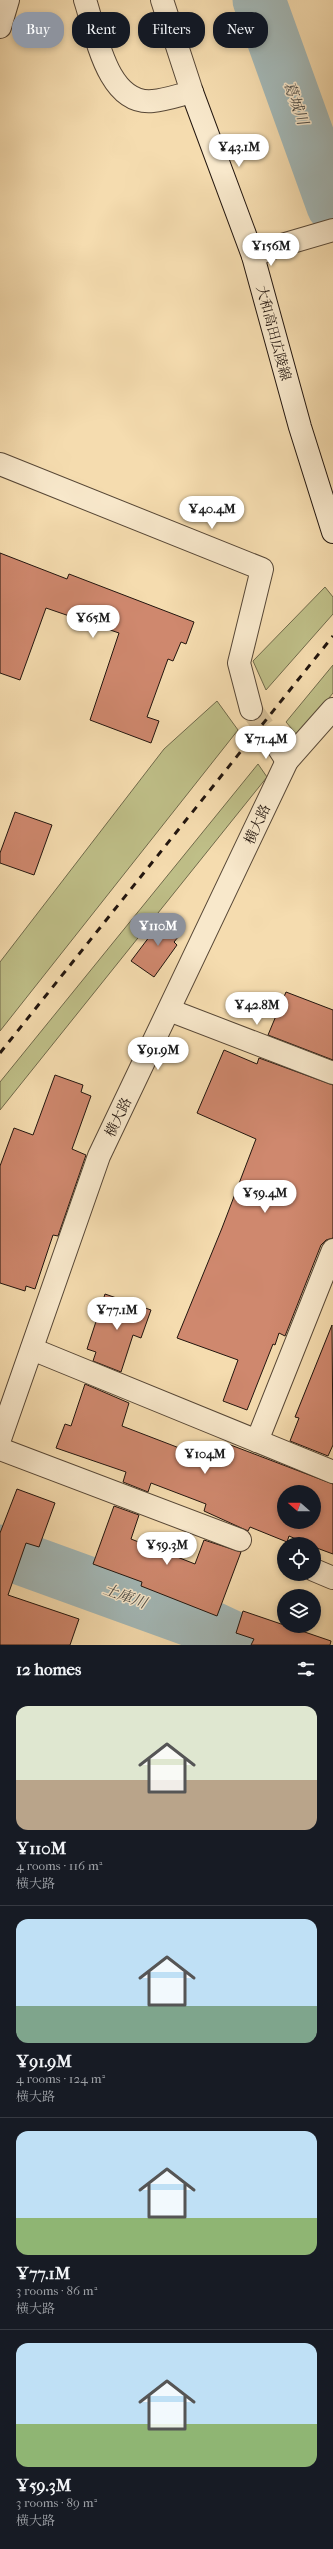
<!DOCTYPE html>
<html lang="en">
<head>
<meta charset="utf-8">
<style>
  body { margin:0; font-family:"IM FELL French Canon","Noto Serif JP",serif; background:#20242c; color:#f1f3f6; height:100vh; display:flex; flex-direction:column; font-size:15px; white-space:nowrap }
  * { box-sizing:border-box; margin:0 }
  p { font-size:13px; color:#9ea1a6 }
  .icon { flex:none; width:22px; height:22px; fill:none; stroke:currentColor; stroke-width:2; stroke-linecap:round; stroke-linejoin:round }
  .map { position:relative; height:1645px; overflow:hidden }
  .drawer { display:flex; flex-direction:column; background:#171b24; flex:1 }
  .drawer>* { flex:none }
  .banner { position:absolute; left:12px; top:12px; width:309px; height:36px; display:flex; gap:8px }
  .needle { width:26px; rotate:290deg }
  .controls { position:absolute; left:277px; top:1485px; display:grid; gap:8px }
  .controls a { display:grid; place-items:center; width:44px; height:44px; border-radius:50%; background:#171b24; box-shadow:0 2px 6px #0003; font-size:20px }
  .price { position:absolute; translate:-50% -34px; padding:0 9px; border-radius:14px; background:#fff; color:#222; font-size:13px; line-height:26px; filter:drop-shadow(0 1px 2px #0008) }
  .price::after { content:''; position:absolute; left:50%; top:24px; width:12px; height:9px; margin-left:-6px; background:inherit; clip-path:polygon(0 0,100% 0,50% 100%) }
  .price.on { background:#8c9099; color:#fff }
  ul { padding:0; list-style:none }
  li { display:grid; align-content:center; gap:8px; height:212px; padding:0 16px }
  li+li { border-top:1px solid #363941 }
  li span { display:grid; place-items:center; height:124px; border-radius:12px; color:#555 }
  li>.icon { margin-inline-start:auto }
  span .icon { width:72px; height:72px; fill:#fffc; stroke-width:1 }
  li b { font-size:17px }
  h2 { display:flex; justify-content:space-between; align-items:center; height:48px; padding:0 16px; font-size:17px }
  .pill { padding:0 14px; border-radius:16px; background:#171b24; box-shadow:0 2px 6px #0003; font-size:14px; line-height:36px }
  .pill.on { background:#8c9099; color:#fff }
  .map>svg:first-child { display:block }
  .green { fill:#bfbf88; stroke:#706a4b }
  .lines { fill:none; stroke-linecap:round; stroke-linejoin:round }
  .river { stroke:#a3b8b7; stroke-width:53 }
  .building { fill:#cf886e; stroke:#22150e; fill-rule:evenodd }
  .minor-tunnel { stroke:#d5be97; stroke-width:22; stroke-dasharray:22 11; stroke-linecap:butt }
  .minor-casing { stroke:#574736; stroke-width:24 }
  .secondary-casing { stroke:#22150e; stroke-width:24 }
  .minor { stroke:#f8e8cb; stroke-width:22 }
  .secondary { stroke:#f8e8cb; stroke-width:22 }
  .rail { stroke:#22150e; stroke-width:3; stroke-dasharray:7 7; stroke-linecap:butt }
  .labels { text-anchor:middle; stroke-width:3; stroke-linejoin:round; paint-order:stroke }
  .street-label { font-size:14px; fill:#22150e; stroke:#f8e8cb }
  .water-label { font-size:15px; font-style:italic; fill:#4f4e49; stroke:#f8e8cb }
</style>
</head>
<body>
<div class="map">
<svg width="333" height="1645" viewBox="0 0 333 1645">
  <rect width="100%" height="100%" fill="#f5dcaf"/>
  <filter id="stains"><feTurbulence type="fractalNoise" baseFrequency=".005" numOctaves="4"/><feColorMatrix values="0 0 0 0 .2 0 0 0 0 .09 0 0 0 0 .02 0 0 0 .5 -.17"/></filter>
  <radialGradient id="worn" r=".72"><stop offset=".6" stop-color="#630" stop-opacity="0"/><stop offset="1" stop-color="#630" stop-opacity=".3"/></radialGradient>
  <g class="green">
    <polygon points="325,587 333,597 333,614 266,690 253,661"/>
    <polygon points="333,665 333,693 298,736 286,722"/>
    <polygon points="217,701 238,730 0,1031 0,962 164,749"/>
    <polygon points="258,764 267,777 0,1110 0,1082"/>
  </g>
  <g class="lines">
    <g class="river">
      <polyline points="259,0 333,206"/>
      <polyline points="0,1551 215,1629 249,1645"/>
    </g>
  </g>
  <g class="building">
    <polygon points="0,553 67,579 69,574 194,622 186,644 181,642 173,661 168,659 147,717 159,721 151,743 90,720 119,633 46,608 20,680 0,673"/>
    <polygon points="15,812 52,825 34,875 0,863 0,853"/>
    <polygon points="165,916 183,931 174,942 177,945 154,977 131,961"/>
    <polygon points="286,992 333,1010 333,1060 268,1035"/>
    <polygon points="224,1050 257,1064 259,1058 333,1085 333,1238 326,1240 321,1245 285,1336 279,1333 275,1345 273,1344 247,1410 223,1401 238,1360 177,1338 222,1228 256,1139 197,1113"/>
    <polygon points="55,1075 83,1085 81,1092 91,1096 72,1149 86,1155 58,1236 53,1235 35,1289 26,1286 25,1291 0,1283 0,1166 14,1128 33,1135"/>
    <polygon points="105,1294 151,1310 141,1338 133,1335 121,1372 93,1361 96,1352 87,1349"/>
    <polygon points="332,1325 333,1445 328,1456 290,1441 299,1418 295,1417"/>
    <path d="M85,1384L129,1403L122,1426L221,1464L228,1444L333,1484V1554L314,1547V1544H308L289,1536L287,1542L250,1527L248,1531L204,1511L206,1504L151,1483L148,1492L123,1482L126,1472L56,1448L65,1424L71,1426ZM284,1492H314V1522H284Z"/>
    <polygon points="17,1489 55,1503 39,1547 26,1543 8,1595 79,1619 70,1645 0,1645 0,1533"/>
    <polygon points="114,1506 139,1515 131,1539 195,1564 204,1540 241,1552 217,1616 141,1586 142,1582 93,1564"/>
    <polygon points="243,1611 331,1641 330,1645 251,1645 254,1639 236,1633"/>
  </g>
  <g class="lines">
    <polyline class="minor-tunnel" points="251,709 274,741"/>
    <g class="minor-casing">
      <g id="minor">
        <path d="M85,0C96,33 107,106 153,101C166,100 179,95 192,92L162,0"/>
        <polyline points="0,27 8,0"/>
        <polyline points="253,256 275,247 333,230"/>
        <polyline points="0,464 262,569 239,663 251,709"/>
        <polyline points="274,741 287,761"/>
        <polyline points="169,1010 333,1073"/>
        <polyline points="32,1349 333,1472"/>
        <polyline points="0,1439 99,1156 287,761 333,709"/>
        <polyline points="257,1441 333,1250"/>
        <polyline points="0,1449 240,1540"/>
        <polyline points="314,1570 333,1578"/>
      </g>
    </g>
    <g class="secondary-casing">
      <polyline id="secondary" points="192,92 253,256 300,427 333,532"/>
    </g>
    <use href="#minor" class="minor"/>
    <use href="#secondary" class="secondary"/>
    <polyline class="rail" points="0,1053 333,636"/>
  </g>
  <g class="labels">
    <g class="street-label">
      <text transform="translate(274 333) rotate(75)" y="5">大和高田広陵線</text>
      <text transform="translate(257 824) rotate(-65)" y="5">横大路</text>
      <text transform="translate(118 1117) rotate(-64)" y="5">横大路</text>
    </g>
    <g class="water-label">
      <text transform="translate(296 103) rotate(70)" y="5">葛城川</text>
      <text transform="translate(125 1596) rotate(20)" y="5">土庫川</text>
    </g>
  </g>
  <rect width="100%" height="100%" filter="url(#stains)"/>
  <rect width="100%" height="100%" fill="url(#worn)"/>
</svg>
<div class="controls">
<a><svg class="needle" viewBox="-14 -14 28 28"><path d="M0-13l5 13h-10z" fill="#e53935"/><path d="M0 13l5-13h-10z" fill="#9ea1a6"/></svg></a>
<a><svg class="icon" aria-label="locate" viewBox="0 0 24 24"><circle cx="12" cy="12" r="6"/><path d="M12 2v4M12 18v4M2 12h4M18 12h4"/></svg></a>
<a><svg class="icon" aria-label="layers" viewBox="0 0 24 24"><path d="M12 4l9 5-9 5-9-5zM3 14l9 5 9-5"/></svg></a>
</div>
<b class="price" style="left:239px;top:168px">¥43.1M</b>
<b class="price" style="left:271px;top:267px">¥156M</b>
<b class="price" style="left:212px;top:530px">¥40.4M</b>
<b class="price" style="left:93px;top:639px">¥65M</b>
<b class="price" style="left:266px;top:760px">¥71.4M</b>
<b class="price on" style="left:158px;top:947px">¥110M</b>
<b class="price" style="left:257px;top:1026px">¥42.8M</b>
<b class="price" style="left:158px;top:1071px">¥91.9M</b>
<b class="price" style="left:265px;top:1214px">¥59.4M</b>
<b class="price" style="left:117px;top:1331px">¥77.1M</b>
<b class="price" style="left:205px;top:1475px">¥104M</b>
<b class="price" style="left:167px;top:1566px">¥59.3M</b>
<div class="banner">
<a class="pill on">Buy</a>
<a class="pill">Rent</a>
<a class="pill">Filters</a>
<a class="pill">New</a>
</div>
</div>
<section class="drawer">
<h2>12 homes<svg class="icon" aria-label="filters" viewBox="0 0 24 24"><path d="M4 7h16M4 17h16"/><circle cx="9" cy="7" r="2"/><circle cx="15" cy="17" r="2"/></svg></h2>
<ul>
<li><span style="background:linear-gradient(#dfe7d0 60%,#b9a48a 0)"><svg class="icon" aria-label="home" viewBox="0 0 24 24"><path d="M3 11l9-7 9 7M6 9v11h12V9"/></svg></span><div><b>¥110M</b><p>4 rooms · 116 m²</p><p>横大路</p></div></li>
<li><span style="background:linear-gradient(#bfe0f5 70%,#7fa58c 0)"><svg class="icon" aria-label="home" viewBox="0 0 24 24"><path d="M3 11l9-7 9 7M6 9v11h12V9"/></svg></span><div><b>¥91.9M</b><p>4 rooms · 124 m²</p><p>横大路</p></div></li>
<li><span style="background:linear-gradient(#bfe0f5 70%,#8fb573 0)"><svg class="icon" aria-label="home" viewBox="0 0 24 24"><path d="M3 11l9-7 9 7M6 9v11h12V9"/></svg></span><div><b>¥77.1M</b><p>3 rooms · 86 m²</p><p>横大路</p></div></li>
<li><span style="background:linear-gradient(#bfe0f5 65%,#8fb573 0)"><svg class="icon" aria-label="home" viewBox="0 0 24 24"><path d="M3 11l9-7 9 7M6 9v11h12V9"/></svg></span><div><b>¥59.3M</b><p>3 rooms · 89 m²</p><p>横大路</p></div></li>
</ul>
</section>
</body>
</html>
